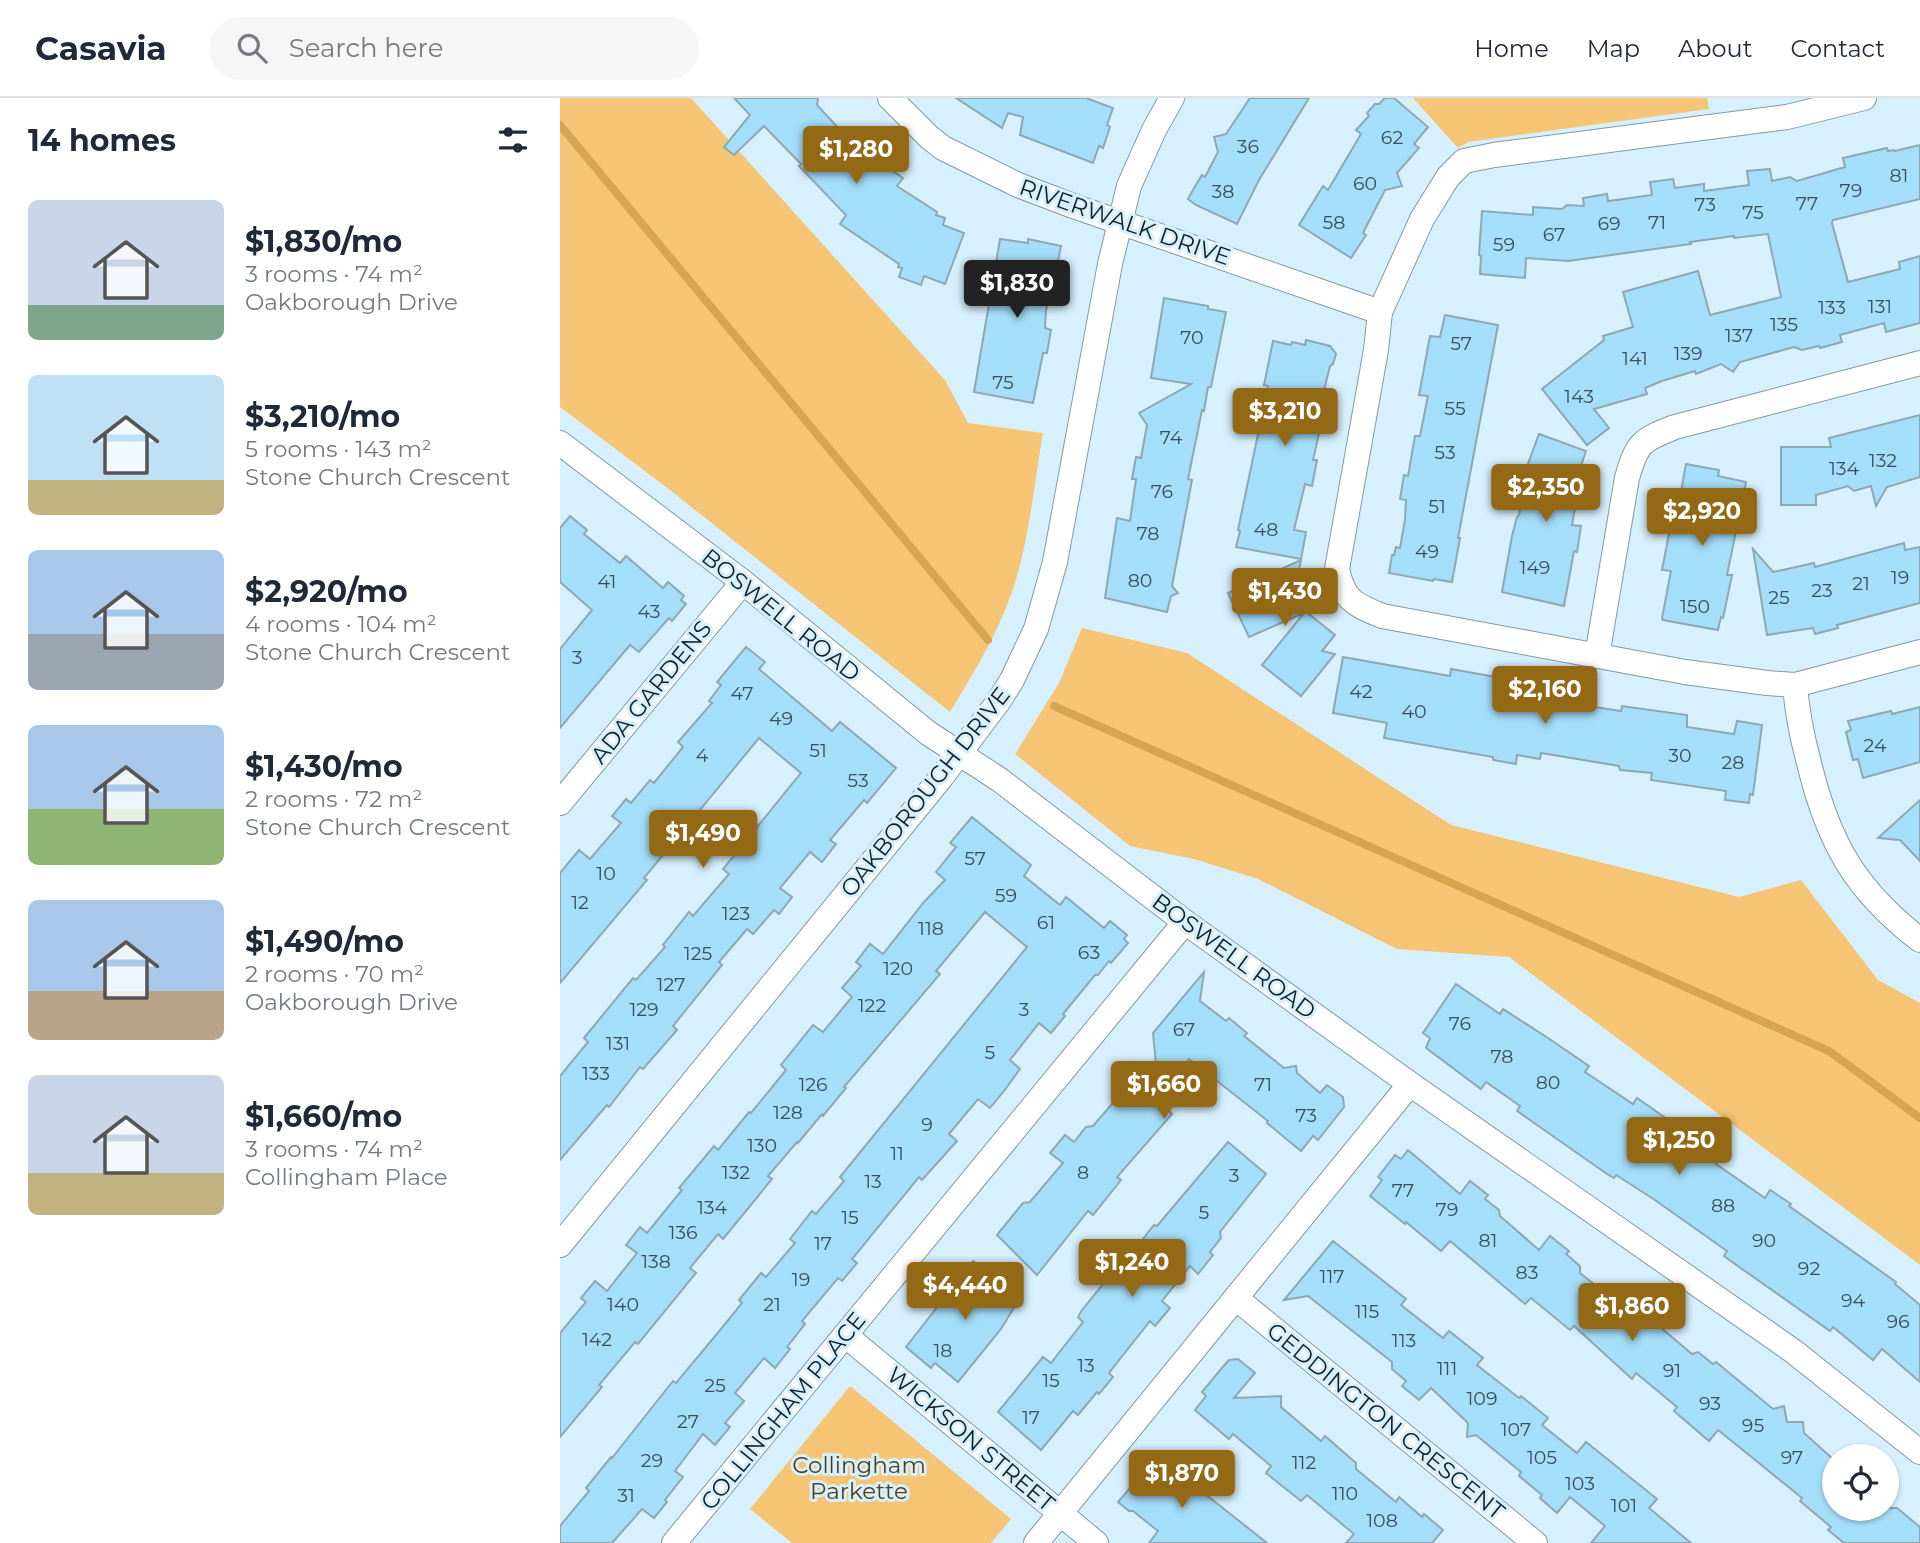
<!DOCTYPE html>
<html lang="en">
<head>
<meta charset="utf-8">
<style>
  body { margin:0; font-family:Montserrat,sans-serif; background:#f6f6f7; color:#1f2937; height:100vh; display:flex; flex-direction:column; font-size:26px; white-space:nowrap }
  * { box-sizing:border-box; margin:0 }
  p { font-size:23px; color:#747a83 }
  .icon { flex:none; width:38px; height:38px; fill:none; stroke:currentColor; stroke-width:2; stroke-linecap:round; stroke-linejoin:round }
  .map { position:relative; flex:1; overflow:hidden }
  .details { display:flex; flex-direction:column; background:#fff; width:560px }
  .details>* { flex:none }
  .fabs { position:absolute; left:1262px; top:1346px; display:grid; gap:14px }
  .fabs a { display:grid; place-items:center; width:77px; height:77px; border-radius:50%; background:#fff; box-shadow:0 2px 5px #0004; font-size:35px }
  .price { position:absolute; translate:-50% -60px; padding:0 16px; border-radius:7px; background:#946915; color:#fff; font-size:23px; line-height:46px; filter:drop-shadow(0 2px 4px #0008) }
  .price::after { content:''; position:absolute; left:50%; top:42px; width:21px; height:16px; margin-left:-10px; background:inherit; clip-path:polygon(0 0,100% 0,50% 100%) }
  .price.current { background:#222; color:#fff }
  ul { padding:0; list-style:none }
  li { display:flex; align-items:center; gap:21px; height:175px; padding:0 28px }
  li span { display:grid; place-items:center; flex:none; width:196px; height:140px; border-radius:10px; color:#555 }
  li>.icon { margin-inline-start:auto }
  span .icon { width:84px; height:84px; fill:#fffc; stroke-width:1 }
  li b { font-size:30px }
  h2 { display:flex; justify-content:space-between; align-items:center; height:84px; padding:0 28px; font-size:30px }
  header { display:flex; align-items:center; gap:42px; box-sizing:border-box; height:98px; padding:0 35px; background:#fff; border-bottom:2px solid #e0e1e3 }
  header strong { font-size:33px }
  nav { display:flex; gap:38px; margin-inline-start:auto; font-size:24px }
  .search { width:490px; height:63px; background:#f6f6f7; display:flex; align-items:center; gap:18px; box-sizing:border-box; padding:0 24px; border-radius:38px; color:#747a83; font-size:26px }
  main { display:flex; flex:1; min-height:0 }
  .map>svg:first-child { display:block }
  .green { fill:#f5c474 }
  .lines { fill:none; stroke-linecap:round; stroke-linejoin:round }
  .stream { stroke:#d5a552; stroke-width:8 }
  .building { fill:#a5def9; stroke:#8ea7b3; stroke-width:2 }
  .minor-casing { stroke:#8199a5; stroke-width:26 }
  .minor { stroke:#fff; stroke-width:24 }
  .labels { text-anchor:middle; stroke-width:6; stroke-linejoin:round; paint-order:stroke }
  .number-label { font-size:19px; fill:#3a4f59 }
  .street-label { font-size:23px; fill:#161f24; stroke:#d6f0fd }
  .park-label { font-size:23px; fill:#533e1b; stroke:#d6f0fd }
</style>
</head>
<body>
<header>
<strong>Casavia</strong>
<div class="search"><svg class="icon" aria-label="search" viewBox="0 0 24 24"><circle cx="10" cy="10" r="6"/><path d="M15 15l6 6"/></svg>Search here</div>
<nav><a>Home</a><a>Map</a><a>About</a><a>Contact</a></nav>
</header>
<main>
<section class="details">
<h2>14 homes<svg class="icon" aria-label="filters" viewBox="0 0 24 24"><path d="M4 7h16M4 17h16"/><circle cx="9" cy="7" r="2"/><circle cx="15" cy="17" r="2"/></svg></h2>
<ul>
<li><span style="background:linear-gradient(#c9d6e8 75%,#7fa58c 0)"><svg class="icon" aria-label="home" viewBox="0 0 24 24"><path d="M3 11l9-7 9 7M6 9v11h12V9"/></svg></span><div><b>$1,830/mo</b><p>3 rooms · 74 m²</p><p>Oakborough Drive</p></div></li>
<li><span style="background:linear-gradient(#bfe0f5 75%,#c2b280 0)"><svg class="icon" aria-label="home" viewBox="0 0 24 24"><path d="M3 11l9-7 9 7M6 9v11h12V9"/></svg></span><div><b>$3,210/mo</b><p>5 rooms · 143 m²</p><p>Stone Church Crescent</p></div></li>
<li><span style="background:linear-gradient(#a9c7e8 60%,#9aa5b1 0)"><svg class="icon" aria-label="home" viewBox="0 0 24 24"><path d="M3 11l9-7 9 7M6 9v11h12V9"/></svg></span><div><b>$2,920/mo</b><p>4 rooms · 104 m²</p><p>Stone Church Crescent</p></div></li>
<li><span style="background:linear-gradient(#a9c7e8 60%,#8fb573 0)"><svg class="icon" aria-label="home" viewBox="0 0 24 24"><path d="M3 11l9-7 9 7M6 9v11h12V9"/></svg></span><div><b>$1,430/mo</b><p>2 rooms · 72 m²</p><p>Stone Church Crescent</p></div></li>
<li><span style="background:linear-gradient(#a9c7e8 65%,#b9a48a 0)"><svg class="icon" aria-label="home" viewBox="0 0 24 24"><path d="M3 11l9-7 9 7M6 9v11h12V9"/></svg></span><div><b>$1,490/mo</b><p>2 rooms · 70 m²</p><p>Oakborough Drive</p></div></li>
<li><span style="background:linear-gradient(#c9d6e8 70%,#c2b280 0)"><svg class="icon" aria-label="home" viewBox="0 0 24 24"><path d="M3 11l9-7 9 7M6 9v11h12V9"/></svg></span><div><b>$1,660/mo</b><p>3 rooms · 74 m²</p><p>Collingham Place</p></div></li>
</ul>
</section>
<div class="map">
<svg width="1360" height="1445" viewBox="0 0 1360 1445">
  <rect width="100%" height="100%" fill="#d6f0fd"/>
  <g class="green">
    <path d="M0,0H131L385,282L408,325L483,335C474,387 469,444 452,494C437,537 413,576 390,614L110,392L0,309Z"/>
    <polygon points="853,0 1147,0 1149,11 908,44 898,50"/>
    <polygon points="522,530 627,555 891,727 1179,799 1241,782 1318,882 1360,905 1360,1167 949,859 837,851 698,781 634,761 570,748 455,656 499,585"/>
    <polygon points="290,1288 451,1421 431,1445 232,1445 190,1411"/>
  </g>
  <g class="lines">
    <g class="stream">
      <polyline points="0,27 428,542"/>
      <polyline points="494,608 1269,953 1360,1020"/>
    </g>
  </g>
  <g class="building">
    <polygon points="174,0 258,0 257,7 294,47 298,42 328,70 343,80 337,88 377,114 376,117 385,120 383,127 404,135 385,186 364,178 361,187 339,179 342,170 338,169 339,166 280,126 286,117 239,68 241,66 204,28 174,57 164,49 190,17"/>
    <polygon points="396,0 526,0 553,10 547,27 550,29 543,50 539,48 533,65 460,37 463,19 448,15 442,30"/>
    <polygon points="690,0 749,0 699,82 677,126 636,107 628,101 637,85 642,77 645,79 658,54 654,39 666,36"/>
    <polygon points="825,0 834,0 868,29 854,46 859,50 837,75 842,88 825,92 803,135 806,137 791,160 739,127 763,88 768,92 801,36 796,32 809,18 807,15 815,6 819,6"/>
    <polygon points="1360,47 1360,101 1273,122 1272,125 1288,184 1340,171 1339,164 1360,158 1360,225 1326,234 1324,225 1280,237 1282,244 1260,250 1259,248 1242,252 1234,249 1180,264 1173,274 1161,266 1136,276 1135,273 1102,283 1085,290 1087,296 1034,311 1049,330 1027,347 982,291 1044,242 1043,238 1073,229 1063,194 1138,173 1150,217 1221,199 1208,136 1174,140 1174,138 1130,144 1131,146 1008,163 966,160 965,180 920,176 921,158 919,157 922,113 973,117 973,109 1002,111 1007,107 1024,108 1023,100 1047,96 1048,103 1092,97 1090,84 1113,81 1115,90 1144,86 1144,93 1189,87 1187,73 1210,71 1212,83 1230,79 1237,83 1285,69 1283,60 1327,50 1328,53 1334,52 1335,53"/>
    <polygon points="440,141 468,145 468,141 501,148 497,168 495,167 486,213 485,230 491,232 487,255 483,255 473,305 414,294"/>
    <polygon points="604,200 648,208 648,211 666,214 651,289 648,289 644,313 642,312 628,381 632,382 612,488 618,495 611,498 607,514 545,500 557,420 570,423 576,381 572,381 576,359 581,360 587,327 579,315 631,286 591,280"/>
    <polygon points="885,217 938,227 898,440 900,440 892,484 874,481 873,483 829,475 832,457 834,457 836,449 840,450 845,422 846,402 840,401 844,377 848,378 855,338 860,338 868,298 859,297 870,238 880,239"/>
    <polygon points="746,242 770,248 776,256 773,266 770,268 760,308 765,309 753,362 757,362 752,388 745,386 734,432 746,434 741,461 676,449 680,433 678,432 708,288 704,287 713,243 731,247 732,244 745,247"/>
    <polygon points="1360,317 1360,379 1327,389 1316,408 1311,388 1294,393 1288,388 1256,397 1256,407 1221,407 1221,349 1271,349 1269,340"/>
    <polygon points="979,336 1026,353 1019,373 1021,374 1019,387 1011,409 1015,410 1012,427 1021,428 1017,454 1014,453 1004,508 942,494 952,438 957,419 959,417 966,384 962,382"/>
    <polygon points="1126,366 1159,372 1158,378 1186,384 1167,477 1172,477 1163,520 1161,519 1158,532 1103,522 1102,520 1111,473 1102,472 1112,420 1116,421"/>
    <polygon points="10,418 27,432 24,436 60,465 66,458 103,490 108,484 124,498 121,502 126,506 112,523 109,520 79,554 70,547 0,630 0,551 32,512 0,484 0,430"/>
    <polygon points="1344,445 1345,452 1360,449 1360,505 1277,527 1278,530 1255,536 1253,530 1207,537 1193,451 1213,474 1254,465 1255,469"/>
    <polygon points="741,462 735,491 724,496 775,537 762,553 775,556 741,598 702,567 744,515 689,539 668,495"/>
    <polygon points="186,549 205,564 199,571 272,633 280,624 336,670 307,705 304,702 270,742 276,746 262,764 250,754 220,790 232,799 219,816 214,812 193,836 187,831 159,864 162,867 113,928 117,932 83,971 80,969 49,1009 47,1007 0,1062 0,978 28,944 24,940 73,880 76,882 105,849 103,847 129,814 133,818 169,776 163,771 241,675 199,640 84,780 87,782 0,885 0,775 19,752 30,761 61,725 52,718 66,701 71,705 90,682 94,685 123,649 118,644 152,605 149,603 161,587 157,584"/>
    <polygon points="783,559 890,578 891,571 1024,595 1022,607 1061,613 1062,608 1127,617 1127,629 1174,636 1177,623 1202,627 1193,697 1190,696 1189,705 1165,702 1166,693 1091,682 1092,675 1060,672 1059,668 981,655 980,661 957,657 956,666 933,662 933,659 824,640 827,625 773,615"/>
    <polygon points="1360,609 1360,664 1303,680 1298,661 1293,662 1286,634 1291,632 1288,623 1331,613 1332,616"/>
    <polygon points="1360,702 1360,763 1340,742 1318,740"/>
    <polygon points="412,719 471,767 464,778 500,807 506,799 544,830 550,823 567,837 564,841 568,845 551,865 549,863 538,877 535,877 503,916 505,918 491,935 479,925 450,962 460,971 444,993 430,1010 418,1001 389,1036 397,1043 362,1082 359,1079 292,1161 297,1165 282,1183 278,1180 242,1223 245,1226 227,1249 230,1251 215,1270 204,1260 175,1295 184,1303 165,1325 170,1329 155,1347 143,1336 115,1373 123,1379 105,1402 107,1404 94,1420 82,1411 52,1445 0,1445 0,1428 29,1393 26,1390 51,1359 52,1360 113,1283 116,1285 161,1231 182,1205 179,1202 201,1175 206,1179 235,1145 230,1141 252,1113 256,1116 284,1083 280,1079 467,849 425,814 376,873 380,876 284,989 286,990 263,1018 262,1016 238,1045 237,1044 208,1078 212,1081 190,1108 163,1141 158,1136 130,1170 136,1175 78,1246 75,1244 39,1287 42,1289 0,1339 0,1235 26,1204 21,1200 35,1183 47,1193 77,1155 66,1147 80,1129 87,1135 122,1092 119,1090 154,1048 158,1052 189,1014 191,1015 226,972 221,967 253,927 263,934 292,899 282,890 301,868 296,864 310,846 323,856 364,804 385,782 376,774 396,749 390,745"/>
    <polygon points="644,874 640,903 666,923 669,920 687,935 684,938 724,970 736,968 737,975 760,995 767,987 783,999 784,1009 758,1042 753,1038 741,1053 707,1025 708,1023 629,961 604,991 616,1000 607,1011 612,1016 557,1079 561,1082 533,1117 528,1113 477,1177 437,1137 463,1105 470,1104 503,1065 490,1055 505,1037 514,1044 526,1029 533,1028 552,1006 564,990 555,982 570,964 598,986 593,935"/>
    <polygon points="896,886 940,916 943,911 988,940 1029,968 1025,974 1073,1006 1077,1000 1161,1059 1156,1066 1205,1100 1210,1092 1231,1106 1229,1108 1336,1184 1335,1186 1360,1207 1360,1284 1322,1251 1313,1262 1273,1229 1270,1233 1175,1166 1164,1158 1167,1153 1092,1100 1056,1077 1054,1080 1047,1076 957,1013 960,1008 926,984 921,991 866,950 870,940 863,935"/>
    <polygon points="668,1044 706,1076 660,1134 661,1140 650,1154 653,1157 638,1176 630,1168 602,1203 610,1210 595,1228 590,1223 549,1275 553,1279 539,1296 537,1294 518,1317 513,1313 481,1352 438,1314 483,1259 491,1265 523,1224 518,1219 522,1212 570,1153 572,1155 594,1127 597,1128"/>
    <polygon points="848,1052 900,1096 910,1083 928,1097 925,1101 939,1112 940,1118 979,1152 990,1138 1009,1153 1006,1156 1020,1168 1020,1175 1044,1194 1047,1191 1056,1199 1059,1195 1081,1215 1087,1209 1104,1224 1100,1229 1132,1256 1138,1254 1153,1266 1156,1264 1213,1311 1224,1308 1227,1324 1243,1324 1244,1335 1274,1362 1274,1410 1337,1410 1360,1429 1360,1445 1284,1445 1268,1432 1271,1429 1240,1403 1242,1400 1194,1361 1158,1332 1149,1343 1114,1313 1117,1309 1076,1275 1072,1281 1014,1228 1010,1232 971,1200 965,1206 890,1143 881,1153 846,1124 845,1126 810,1098 822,1082 818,1079 835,1057 841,1061"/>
    <polygon points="773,1143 846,1201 841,1207 883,1240 889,1233 923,1260 917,1267 959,1300 961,1298 988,1320 982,1327 1017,1355 1026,1344 1097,1401 1089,1410 1131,1445 1031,1445 1045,1428 1010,1399 997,1415 980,1400 982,1397 959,1378 961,1374 916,1337 907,1339 908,1325 871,1290 859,1302 842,1288 846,1283 832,1271 832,1264 748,1198 724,1202"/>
    <polygon points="413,1163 461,1198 441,1231 398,1284 375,1265 371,1270 346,1249 381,1204 379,1203"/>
    <polygon points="678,1261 695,1275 674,1300 721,1298 721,1309 761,1343 765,1338 796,1365 796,1371 836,1404 839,1399 862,1419 864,1416 883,1432 872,1445 786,1445 794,1436 747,1397 741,1403 706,1375 711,1368 673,1336 669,1341 635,1312 646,1298 642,1294 661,1271 669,1262"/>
    <polygon points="598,1357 635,1388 707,1445 589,1445 598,1433 573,1413 569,1413 558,1404"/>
  </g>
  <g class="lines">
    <g class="minor-casing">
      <g id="minor">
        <polyline points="330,0 369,39 383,50 458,87 516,109 820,214"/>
        <path d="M1304,0L1227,19L934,57L904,63L888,79L862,121L820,214L816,252L777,471C784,503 794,506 822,518L1125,574L1207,585L1235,587L1360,554"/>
        <polyline points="0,345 183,484 368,635 440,682 625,824 850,986 1233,1253 1360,1354"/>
        <path d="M1037,558L1067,380C1077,345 1081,342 1115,329L1360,265"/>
        <path d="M1235,587C1237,614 1242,639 1249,665C1268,744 1295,792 1360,842"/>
        <polyline points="0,705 183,484"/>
        <polyline points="0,1147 380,681 438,604 452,582 476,531 495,464 550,166 569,88 594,32 612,0"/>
        <polyline points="677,1201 975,1445"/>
        <polyline points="285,1237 536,1445"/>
        <polyline points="114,1445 625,824"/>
        <polyline points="476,1445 850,986"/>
      </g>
    </g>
    <use href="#minor" class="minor"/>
  </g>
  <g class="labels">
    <g class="number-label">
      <text x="832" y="46">62</text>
      <text x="688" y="55">36</text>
      <text x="1339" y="84">81</text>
      <text x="805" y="92">60</text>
      <text x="1291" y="99">79</text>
      <text x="663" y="100">38</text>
      <text x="1247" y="112">77</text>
      <text x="1145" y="113">73</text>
      <text x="1193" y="121">75</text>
      <text x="774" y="131">58</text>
      <text x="1097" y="131">71</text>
      <text x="1049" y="132">69</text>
      <text x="994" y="143">67</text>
      <text x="944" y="153">59</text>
      <text x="1320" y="215">131</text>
      <text x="1272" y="216">133</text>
      <text x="1224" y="233">135</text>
      <text x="1179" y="244">137</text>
      <text x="632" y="246">70</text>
      <text x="901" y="252">57</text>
      <text x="1128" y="262">139</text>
      <text x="1075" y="267">141</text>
      <text x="443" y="291">75</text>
      <text x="1019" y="305">143</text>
      <text x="895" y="317">55</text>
      <text x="611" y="346">74</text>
      <text x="885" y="361">53</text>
      <text x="1323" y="369">132</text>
      <text x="1284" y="377">134</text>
      <text x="602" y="400">76</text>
      <text x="877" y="415">51</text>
      <text x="706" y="438">48</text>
      <text x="588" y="442">78</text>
      <text x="867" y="460">49</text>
      <text x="975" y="476">149</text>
      <text x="1340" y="486">19</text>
      <text x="580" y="489">80</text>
      <text x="47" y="490">41</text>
      <text x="1301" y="492">21</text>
      <text x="1262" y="499">23</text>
      <text x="1219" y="506">25</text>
      <text x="1135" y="515">150</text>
      <text x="89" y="520">43</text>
      <text x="17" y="566">3</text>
      <text x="801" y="600">42</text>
      <text x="182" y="602">47</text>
      <text x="854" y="620">40</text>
      <text x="221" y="627">49</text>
      <text x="1315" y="654">24</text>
      <text x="258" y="659">51</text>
      <text x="142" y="664">4</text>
      <text x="1120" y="664">30</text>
      <text x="1173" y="671">28</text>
      <text x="298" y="689">53</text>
      <text x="415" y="767">57</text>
      <text x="46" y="782">10</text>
      <text x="446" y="804">59</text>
      <text x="20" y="811">12</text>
      <text x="176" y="822">123</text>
      <text x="486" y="831">61</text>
      <text x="371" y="837">118</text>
      <text x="529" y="861">63</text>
      <text x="138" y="862">125</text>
      <text x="338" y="877">120</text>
      <text x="111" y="893">127</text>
      <text x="312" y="914">122</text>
      <text x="84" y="918">129</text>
      <text x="464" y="918">3</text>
      <text x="900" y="932">76</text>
      <text x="624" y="938">67</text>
      <text x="58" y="952">131</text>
      <text x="430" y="961">5</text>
      <text x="942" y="965">78</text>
      <text x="36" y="982">133</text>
      <text x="988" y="991">80</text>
      <text x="253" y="993">126</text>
      <text x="703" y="993">71</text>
      <text x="228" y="1021">128</text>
      <text x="746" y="1024">73</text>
      <text x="367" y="1033">9</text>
      <text x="202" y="1054">130</text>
      <text x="337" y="1062">11</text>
      <text x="176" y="1081">132</text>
      <text x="523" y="1081">8</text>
      <text x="674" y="1084">3</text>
      <text x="313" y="1090">13</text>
      <text x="843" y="1099">77</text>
      <text x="1163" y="1114">88</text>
      <text x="152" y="1116">134</text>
      <text x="887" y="1118">79</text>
      <text x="644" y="1121">5</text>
      <text x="290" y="1126">15</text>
      <text x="123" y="1141">136</text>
      <text x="928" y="1149">81</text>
      <text x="1204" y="1149">90</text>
      <text x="263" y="1152">17</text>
      <text x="96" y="1170">138</text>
      <text x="1249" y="1177">92</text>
      <text x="967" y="1181">83</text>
      <text x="772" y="1185">117</text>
      <text x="241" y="1188">19</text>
      <text x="1293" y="1209">94</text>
      <text x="63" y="1213">140</text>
      <text x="212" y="1213">21</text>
      <text x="807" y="1220">115</text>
      <text x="1338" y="1230">96</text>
      <text x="37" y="1248">142</text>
      <text x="844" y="1249">113</text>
      <text x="383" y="1259">18</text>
      <text x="526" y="1274">13</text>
      <text x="887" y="1277">111</text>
      <text x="1112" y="1279">91</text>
      <text x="491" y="1289">15</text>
      <text x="155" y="1294">25</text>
      <text x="922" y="1307">109</text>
      <text x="1150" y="1312">93</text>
      <text x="471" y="1326">17</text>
      <text x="128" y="1330">27</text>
      <text x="1193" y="1334">95</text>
      <text x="956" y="1338">107</text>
      <text x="982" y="1366">105</text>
      <text x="1232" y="1366">97</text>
      <text x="92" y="1369">29</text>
      <text x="744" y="1371">112</text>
      <text x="1020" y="1392">103</text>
      <text x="785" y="1402">110</text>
      <text x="66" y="1404">31</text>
      <text x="1064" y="1414">101</text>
      <text x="822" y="1429">108</text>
    </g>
    <g class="street-label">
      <text transform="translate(565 124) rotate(19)" y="8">RIVERWALK DRIVE</text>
      <text transform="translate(221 517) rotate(39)" y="8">BOSWELL ROAD</text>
      <text transform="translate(91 594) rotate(-51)" y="8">ADA GARDENS</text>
      <text transform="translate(365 694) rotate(-52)" y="8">OAKBOROUGH DRIVE</text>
      <text transform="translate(674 858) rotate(36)" y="8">BOSWELL ROAD</text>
      <text transform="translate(223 1313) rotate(-51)" y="8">COLLINGHAM PLACE</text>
      <text transform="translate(826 1323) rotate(39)" y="8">GEDDINGTON CRESCENT</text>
      <text transform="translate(411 1341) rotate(40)" y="8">WICKSON STREET</text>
    </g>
    <g class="park-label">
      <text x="299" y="1375">Collingham<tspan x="299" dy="26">Parkette</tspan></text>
    </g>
  </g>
</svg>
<div class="fabs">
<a><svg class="icon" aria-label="locate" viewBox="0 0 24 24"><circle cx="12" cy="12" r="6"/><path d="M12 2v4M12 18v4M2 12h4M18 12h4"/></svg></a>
</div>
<b class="price" style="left:296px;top:88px">$1,280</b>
<b class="price current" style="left:457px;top:222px">$1,830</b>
<b class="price" style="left:725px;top:350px">$3,210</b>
<b class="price" style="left:986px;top:426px">$2,350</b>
<b class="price" style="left:1142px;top:450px">$2,920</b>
<b class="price" style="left:725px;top:530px">$1,430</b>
<b class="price" style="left:985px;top:628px">$2,160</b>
<b class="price" style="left:143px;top:772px">$1,490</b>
<b class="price" style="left:604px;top:1023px">$1,660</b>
<b class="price" style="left:1119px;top:1079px">$1,250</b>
<b class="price" style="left:572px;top:1201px">$1,240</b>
<b class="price" style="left:405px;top:1224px">$4,440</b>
<b class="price" style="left:1072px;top:1245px">$1,860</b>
<b class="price" style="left:622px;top:1412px">$1,870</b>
</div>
</main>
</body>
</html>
